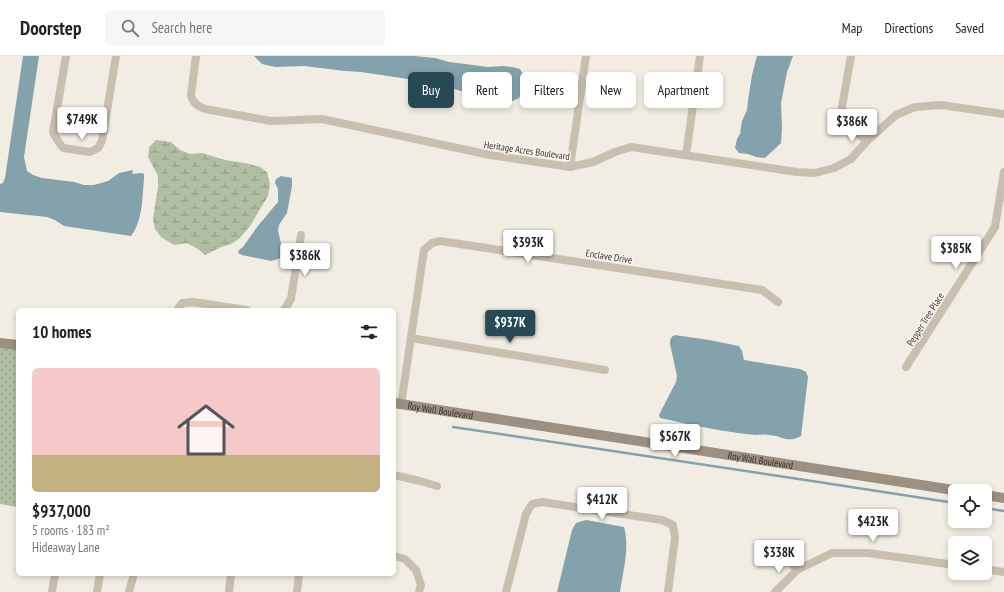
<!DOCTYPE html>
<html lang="en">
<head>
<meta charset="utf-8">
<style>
  body { margin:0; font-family:"PT Sans Narrow",sans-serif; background:#f6f6f6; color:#222; height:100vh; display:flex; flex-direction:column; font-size:15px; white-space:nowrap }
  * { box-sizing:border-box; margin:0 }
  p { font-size:13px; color:#767676 }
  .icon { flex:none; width:22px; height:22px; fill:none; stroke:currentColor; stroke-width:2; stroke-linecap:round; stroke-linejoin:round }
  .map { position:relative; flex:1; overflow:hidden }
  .drawer { position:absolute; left:16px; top:252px; width:380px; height:268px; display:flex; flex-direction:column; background:#fff; border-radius:6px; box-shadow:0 2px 6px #0003 }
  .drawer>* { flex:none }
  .banner { position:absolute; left:408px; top:16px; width:380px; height:36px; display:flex; gap:8px }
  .tools { position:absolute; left:948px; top:428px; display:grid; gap:8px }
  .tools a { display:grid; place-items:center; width:44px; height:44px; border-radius:6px; background:#fff; box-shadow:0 2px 6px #0003; font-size:20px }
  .price { position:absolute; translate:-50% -34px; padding:0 9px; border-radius:4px; background:#fff; color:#222; font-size:13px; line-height:26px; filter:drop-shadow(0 1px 2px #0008) }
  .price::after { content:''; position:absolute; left:50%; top:24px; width:12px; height:9px; margin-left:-6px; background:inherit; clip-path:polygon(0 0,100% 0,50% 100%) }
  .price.on { background:#264955; color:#fff }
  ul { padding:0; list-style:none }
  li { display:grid; align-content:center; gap:8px; height:212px; padding:0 16px }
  li span { display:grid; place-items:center; height:124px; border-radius:6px; color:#555 }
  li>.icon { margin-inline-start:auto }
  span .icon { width:72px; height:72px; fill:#fffc; stroke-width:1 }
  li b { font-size:17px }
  h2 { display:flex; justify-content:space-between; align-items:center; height:48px; padding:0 16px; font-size:17px }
  .tag { padding:0 14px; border-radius:6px; background:#fff; box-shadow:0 2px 6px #0003; font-size:14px; line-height:36px }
  .tag.on { background:#264955; color:#fff }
  header { display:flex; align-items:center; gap:24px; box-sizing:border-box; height:56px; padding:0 20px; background:#fff; border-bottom:1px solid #e0e0e0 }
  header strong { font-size:19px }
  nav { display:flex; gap:22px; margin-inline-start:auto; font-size:14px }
  .search { width:280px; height:36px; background:#f6f6f6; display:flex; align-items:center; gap:10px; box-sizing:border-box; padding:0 14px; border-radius:6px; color:#767676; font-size:15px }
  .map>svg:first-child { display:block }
  .grass { fill:url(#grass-dots) }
  .wetland { fill:url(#wetland-marsh) }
  .water { fill:#84a2ab }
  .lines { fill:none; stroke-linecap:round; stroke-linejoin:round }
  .stream { stroke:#84a2ab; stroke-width:2.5 }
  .street { stroke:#c8bfaf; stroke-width:8 }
  .secondary { stroke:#9c9080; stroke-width:10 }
  .labels { text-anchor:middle; stroke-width:3; stroke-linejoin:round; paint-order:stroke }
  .street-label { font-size:10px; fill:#38322c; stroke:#f9f6ee }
</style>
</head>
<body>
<header>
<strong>Doorstep</strong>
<div class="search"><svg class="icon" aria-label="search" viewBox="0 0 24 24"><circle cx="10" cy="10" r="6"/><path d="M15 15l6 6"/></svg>Search here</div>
<nav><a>Map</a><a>Directions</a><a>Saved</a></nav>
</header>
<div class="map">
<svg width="1004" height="536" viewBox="0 0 1004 536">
  <defs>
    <pattern id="grass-dots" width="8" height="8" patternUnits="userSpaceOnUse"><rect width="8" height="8" fill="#b0bfa3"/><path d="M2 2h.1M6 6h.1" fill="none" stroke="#909c85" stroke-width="1.8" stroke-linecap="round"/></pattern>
    <pattern id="wetland-marsh" width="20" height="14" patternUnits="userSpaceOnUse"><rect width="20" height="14" fill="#b0bfa3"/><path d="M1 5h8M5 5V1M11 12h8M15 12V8" fill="none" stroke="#909c85"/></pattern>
  </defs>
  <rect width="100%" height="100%" fill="#f1ede2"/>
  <polygon class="grass" points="0,291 18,294 18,451 0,448"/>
  <polygon class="wetland" points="156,84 171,86 180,94 190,98 202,97 225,104 245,107 260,111 267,116 270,128 268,140 250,170 239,183 231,188 221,191 205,199 198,193 187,187 174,189 161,181 155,173 153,163 158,131 158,120 148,101 149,91"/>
  <g class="water">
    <path d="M23,0H39L24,101L27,115L33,119L42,122L74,126L84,129H94L108,125L119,117L133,114L132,118L142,117L144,118V123C142,142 143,164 131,180L64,170L55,164L47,161L0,156V128L3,127L5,122Z"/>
    <polygon points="254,0 414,0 435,2 449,6 465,8 488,11 503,10 512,11 520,13 523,18 526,25 527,28 525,32 519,42 510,46 498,45 447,31 425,27 420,24 408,23 361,16 345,15 304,10 275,11 262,8"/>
    <polygon points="757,0 793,0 787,16 781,47 782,72 781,87 765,102 756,101 748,98 739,97 735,92 737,83 740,78 742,65 747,54 748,44 752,19"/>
    <polygon points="281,120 292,122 292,130 287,157 279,169 278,175 284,199 278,203 271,205 242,199 238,197 239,194 243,191 257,171 278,146 278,133 275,127 276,123"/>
    <path d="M675,279L709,284L739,290L742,295L744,304L800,313L806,316L808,321L801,380C787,388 781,379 768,379C764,378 760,379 756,379C723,376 692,369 660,362L659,359L661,355L676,326L677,320L670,288C670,284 670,281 675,279Z"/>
    <path d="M586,464L624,471C630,491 623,516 620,536H557L572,474L576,467Z"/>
  </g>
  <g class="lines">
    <g class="stream">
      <polyline points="453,371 812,425 955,447"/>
      <polyline points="985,452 1004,455"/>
    </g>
    <g class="street">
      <polyline points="66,0 53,76 58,85 63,92 90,96 98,92 102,85 116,0"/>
      <path d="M196,0L191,39C193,47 197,50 205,53L271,65L322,63L490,99L570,111L593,106L615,96L631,91L797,116L815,117L834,112L851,103L867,85L896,59L915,51L941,49L1004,58"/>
      <polyline points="851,0 842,51 843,60 848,70 867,85"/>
      <polyline points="686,99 700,0"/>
      <polyline points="570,111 586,0"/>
      <polyline points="177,254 182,247 193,246 247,254"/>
      <polyline points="284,254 291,243 301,179"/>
      <polyline points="411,282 605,314"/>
      <polyline points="906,311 995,171 1004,116"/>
      <polyline points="401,349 424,194 432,187 440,185 762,234 778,246"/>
      <polyline points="394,419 420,425 437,430"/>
      <polyline points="777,491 797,514"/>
      <polyline points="394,500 405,503 416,514 421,529 419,536"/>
      <polyline points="985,513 1004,516"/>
      <polyline points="52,536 55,518"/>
      <polyline points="97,536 100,518"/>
      <polyline points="129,536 134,518"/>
      <polyline points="229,536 231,518"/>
      <polyline points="297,536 299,518"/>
      <polyline points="506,536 526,458 532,448 542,446 662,464 673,469 675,482 668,536"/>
      <polyline points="775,536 797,514 832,497 868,497 955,509"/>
    </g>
    <g class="secondary">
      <polyline points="0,287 18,289"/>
      <path id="s1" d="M394,347L960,435"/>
      <polyline points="985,439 1004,442"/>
    </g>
  </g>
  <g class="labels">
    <g class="street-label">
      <text transform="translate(527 94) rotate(8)" y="4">Heritage Acres Boulevard</text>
      <text transform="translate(609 200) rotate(9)" y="4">Enclave Drive</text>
      <text transform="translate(925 263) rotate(-58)" y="4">Pepper Tree Place</text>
      <text dy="4" stroke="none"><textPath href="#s1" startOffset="47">Roy Wall Boulevard</textPath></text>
      <text dy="4" stroke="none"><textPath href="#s1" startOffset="371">Roy Wall Boulevard</textPath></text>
    </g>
  </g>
</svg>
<div class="tools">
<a><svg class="icon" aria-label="locate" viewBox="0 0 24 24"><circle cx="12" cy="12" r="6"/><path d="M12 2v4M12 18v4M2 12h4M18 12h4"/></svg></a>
<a><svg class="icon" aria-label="layers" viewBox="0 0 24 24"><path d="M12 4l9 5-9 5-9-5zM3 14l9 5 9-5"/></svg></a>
</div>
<b class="price" style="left:82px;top:85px">$749K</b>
<b class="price" style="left:852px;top:87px">$386K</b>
<b class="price" style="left:528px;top:208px">$393K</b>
<b class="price" style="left:956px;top:214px">$385K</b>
<b class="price" style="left:305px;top:221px">$386K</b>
<b class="price on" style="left:510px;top:288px">$937K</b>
<b class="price" style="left:675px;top:402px">$567K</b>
<b class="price" style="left:602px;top:465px">$412K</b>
<b class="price" style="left:873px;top:487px">$423K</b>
<b class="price" style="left:779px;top:518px">$338K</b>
<div class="banner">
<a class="tag on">Buy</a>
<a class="tag">Rent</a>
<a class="tag">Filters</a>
<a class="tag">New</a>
<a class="tag">Apartment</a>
</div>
<section class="drawer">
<h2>10 homes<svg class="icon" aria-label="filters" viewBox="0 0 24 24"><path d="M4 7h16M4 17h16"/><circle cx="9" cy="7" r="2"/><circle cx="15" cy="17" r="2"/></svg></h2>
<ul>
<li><span style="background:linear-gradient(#f6c9c9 70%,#c2b280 0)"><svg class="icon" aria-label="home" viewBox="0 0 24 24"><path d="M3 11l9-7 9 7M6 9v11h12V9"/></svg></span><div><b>$937,000</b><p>5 rooms · 183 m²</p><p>Hideaway Lane</p></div></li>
</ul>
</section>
</div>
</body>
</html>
